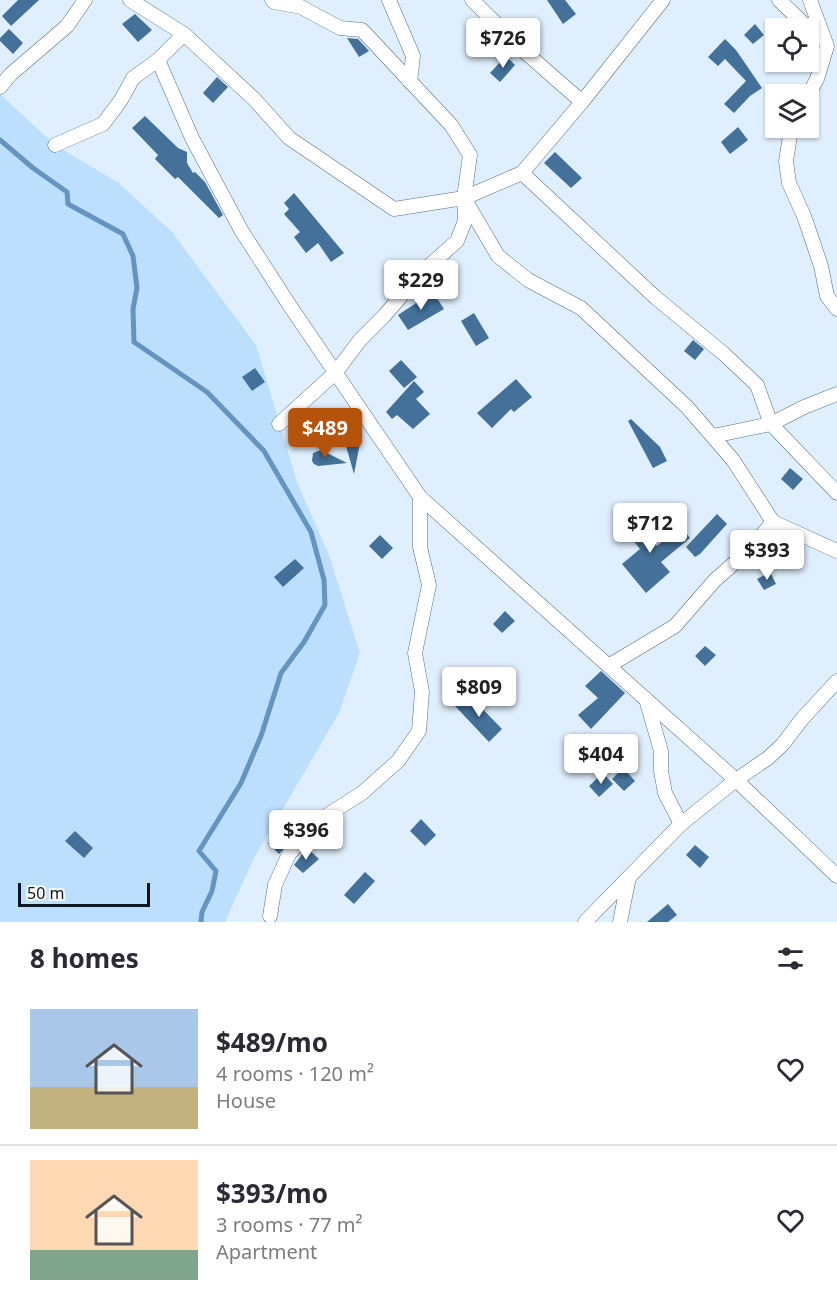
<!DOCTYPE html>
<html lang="en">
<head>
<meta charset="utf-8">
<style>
  body { margin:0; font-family:"Noto Sans",sans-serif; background:#f2f2f3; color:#2b2b33; height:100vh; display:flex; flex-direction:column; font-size:22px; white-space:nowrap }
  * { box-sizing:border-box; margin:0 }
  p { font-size:20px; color:#7c7c81 }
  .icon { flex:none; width:33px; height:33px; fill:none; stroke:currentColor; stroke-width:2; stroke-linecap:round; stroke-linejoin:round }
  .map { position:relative; height:922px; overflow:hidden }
  .drawer { display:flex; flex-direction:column; background:#fff; flex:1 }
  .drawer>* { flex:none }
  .buttons { position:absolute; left:765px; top:18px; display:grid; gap:12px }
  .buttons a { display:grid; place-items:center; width:54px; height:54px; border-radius:0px; background:#fff; box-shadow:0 2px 4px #0004; font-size:30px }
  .scale { position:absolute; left:18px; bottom:15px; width:132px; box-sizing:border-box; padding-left:6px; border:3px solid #0e171f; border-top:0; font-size:16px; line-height:21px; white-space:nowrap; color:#0e171f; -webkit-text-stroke:4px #fafafa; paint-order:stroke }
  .price { position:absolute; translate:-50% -51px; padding:0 14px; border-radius:6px; background:#fff; color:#222; font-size:20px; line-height:39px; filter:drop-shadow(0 2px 3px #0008) }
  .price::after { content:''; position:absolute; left:50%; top:36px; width:18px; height:14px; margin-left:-9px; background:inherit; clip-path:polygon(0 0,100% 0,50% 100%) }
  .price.selected { background:#b45309; color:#fff }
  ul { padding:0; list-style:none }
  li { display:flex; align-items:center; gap:18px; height:150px; padding:0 30px }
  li+li { border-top:2px solid #e1e1e2 }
  li span { display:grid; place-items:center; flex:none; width:168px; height:120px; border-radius:0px; color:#555 }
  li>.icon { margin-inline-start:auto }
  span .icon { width:72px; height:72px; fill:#fffc; stroke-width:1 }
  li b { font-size:26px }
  h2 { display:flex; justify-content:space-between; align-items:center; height:72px; padding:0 30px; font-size:26px }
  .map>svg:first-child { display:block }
  .green { fill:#bddffe }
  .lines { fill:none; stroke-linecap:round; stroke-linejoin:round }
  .stream { stroke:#6594be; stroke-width:5 }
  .building { fill:#437199 }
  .minor-casing { stroke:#566c80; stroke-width:15 }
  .minor { stroke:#fff; stroke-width:14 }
</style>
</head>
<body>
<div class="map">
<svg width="837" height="922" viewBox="0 0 837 922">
  <rect width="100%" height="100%" fill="#e0effd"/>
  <polygon class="green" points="0,94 55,145 119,183 172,232 256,345 297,482 329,555 360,653 339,713 253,860 225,922 0,922"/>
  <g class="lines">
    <polyline class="stream" points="0,140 33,168 67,192 68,204 123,234 133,256 137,288 133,309 134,342 207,392 264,451 311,532 324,580 325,605 304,642 281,673 261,736 241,783 199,851 216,871 212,891 202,912 201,922"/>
  </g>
  <g class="building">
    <polygon points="18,0 39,0 11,26 2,16"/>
    <polygon points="547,0 565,0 576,14 563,24"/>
    <polygon points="135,14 152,30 138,42 122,24"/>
    <polygon points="755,24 764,35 753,44 744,35"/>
    <polygon points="9,29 23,43 13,54 0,41 0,38"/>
    <polygon points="347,38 358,39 369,51 359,57"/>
    <polygon points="725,39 736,50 762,88 750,96 734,113 724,104 746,81 725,59 718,66 708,57"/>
    <polygon points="506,56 515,65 500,82 490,73"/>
    <polygon points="217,77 228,87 213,103 203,93"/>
    <polygon points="145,116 178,148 187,152 187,163 193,173 195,172 205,182 223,215 219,218 178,177 175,179 155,159 158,155 132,128"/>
    <polygon points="738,127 748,140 730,154 721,142"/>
    <polygon points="555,152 582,178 571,188 544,163"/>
    <polygon points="294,193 344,253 331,262 318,243 306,253 294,237 300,232 284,214 289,209 284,203"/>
    <polygon points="433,292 444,309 408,330 398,315"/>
    <polygon points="474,313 489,338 476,346 461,321"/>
    <polygon points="693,340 704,349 695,360 684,351"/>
    <polygon points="401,360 417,377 404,388 389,371"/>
    <polygon points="255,368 265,382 252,391 242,377"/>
    <polygon points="516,379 532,397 514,412 511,409 492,428 477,413"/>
    <polygon points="414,381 424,392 416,399 430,414 413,429 397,415 392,419 386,412"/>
    <polygon points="631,419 660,447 667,461 653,468 628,421"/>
    <polygon points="352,430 356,431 361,438 354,474 344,439 345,434"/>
    <polygon points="321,450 347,463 318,466 314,464 312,461 313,453"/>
    <polygon points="790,468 803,479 793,490 781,479"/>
    <polygon points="630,514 657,546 681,526 690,538 661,562 670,572 646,593 622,564 640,549 619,523"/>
    <polygon points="717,514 727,524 700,554 695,557 686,547"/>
    <polygon points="380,535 393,548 382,559 369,546"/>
    <polygon points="295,559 304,568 283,587 274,577"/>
    <polygon points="770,572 776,584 764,590 757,579"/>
    <polygon points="505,611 515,621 502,633 493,624"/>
    <polygon points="705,646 716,655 705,666 695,656"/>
    <polygon points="601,671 625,693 591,729 578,715 598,698 585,686"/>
    <polygon points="470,696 502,729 489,742 455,706"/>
    <polygon points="623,768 635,781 624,791 612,779"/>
    <polygon points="603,773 613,784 599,797 589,786"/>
    <polygon points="421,819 436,835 425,846 410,831"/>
    <polygon points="285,826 294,836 279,854 268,843"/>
    <polygon points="75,831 93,848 84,858 65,841"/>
    <polygon points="695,845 709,857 700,868 686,855"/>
    <polygon points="307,848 319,859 303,873 294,865"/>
    <polygon points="365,872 375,881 354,904 344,895"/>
    <polygon points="668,904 677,915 668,922 647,922"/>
  </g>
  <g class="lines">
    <g class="minor-casing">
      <g id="minor">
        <polyline points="130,0 184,34 254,99 289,138 394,209 464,198 522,173 582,102 663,0"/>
        <polyline points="272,0 274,2 301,7 340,28 362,30 451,125 470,155 464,198 465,221 457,241 421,273 384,316 360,340 336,372 279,424"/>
        <polyline points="389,0 413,56 410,82"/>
        <polyline points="472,0 525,52 582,102"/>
        <polyline points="779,0 808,28"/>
        <polyline points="184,34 158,60 192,138 241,230 290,306 420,497 736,780 837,876"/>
        <polyline points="0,87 11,74 67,26 85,0"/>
        <polyline points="808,96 817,79 827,46 810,0"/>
        <polyline points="794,128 790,136 786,161 789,183 804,216 821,266 827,296 837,309"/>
        <polyline points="55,145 103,124 121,100 133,78 158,60"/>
        <polyline points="522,173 655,297 724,354 757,385 771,424 837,493"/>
        <polyline points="464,198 498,256 528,280 581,308 687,407 733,460 773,522 747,552 715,580 675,626 610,665"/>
        <polyline points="713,436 771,424 804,407 837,394"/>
        <polyline points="773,522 837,551"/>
        <polyline points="646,699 661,751 661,771 665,793 681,824"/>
        <polyline points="270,916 275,885 289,854 323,818 362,793 398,761 419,731 422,692 415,653 429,585 420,547 420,497"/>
        <polyline points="585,922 681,824 736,780 768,758 783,744 802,719 837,681"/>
        <polyline points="620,922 629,877"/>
      </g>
    </g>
    <use href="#minor" class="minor"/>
  </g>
</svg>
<div class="buttons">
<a><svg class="icon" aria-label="locate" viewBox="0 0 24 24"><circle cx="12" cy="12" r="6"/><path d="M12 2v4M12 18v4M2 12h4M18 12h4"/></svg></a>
<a><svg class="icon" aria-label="layers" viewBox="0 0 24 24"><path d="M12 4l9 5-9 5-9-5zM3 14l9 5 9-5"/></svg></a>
</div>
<div class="scale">50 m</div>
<b class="price" style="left:503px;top:69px">$726</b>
<b class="price" style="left:421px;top:311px">$229</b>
<b class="price selected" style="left:325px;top:459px">$489</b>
<b class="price" style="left:650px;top:554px">$712</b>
<b class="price" style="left:767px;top:581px">$393</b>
<b class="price" style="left:479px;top:718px">$809</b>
<b class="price" style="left:601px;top:785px">$404</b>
<b class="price" style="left:306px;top:861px">$396</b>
</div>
<section class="drawer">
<h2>8 homes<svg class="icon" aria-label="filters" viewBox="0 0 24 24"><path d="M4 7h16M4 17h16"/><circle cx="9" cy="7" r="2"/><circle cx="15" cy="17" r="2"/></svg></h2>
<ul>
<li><span style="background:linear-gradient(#a9c7e8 65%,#c2b280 0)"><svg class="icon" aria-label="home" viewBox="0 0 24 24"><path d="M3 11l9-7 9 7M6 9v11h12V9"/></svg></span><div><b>$489/mo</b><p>4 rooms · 120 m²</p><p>House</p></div><svg class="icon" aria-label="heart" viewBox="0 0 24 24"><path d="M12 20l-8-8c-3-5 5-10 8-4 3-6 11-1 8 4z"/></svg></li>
<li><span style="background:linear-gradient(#ffd9b3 75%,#7fa58c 0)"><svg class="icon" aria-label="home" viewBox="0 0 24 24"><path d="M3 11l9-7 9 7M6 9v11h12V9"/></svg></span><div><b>$393/mo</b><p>3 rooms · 77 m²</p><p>Apartment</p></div><svg class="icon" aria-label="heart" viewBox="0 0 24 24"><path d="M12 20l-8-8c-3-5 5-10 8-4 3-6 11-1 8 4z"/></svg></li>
</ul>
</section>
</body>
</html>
